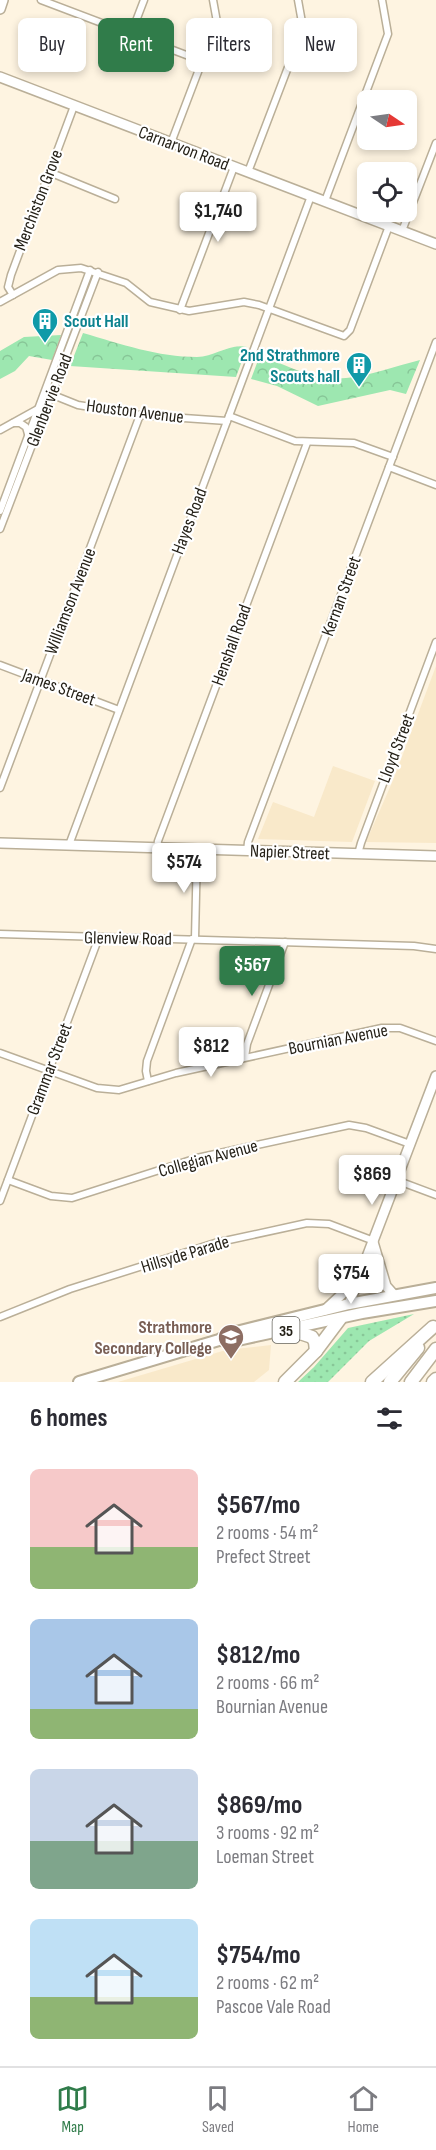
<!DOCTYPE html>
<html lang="en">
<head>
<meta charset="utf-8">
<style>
  body { margin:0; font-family:"Sofia Sans Condensed",sans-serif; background:#f2f2f3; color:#2b2b33; height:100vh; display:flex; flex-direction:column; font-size:22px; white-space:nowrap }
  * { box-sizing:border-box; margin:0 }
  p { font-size:20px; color:#7c7c81 }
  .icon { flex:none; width:33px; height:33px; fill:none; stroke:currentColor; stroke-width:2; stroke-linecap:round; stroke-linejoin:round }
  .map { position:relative; height:1382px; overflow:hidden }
  .panel { display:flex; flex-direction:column; background:#fff; flex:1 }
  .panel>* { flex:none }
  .guide { position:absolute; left:18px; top:18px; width:400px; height:54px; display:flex; gap:12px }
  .needle { width:39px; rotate:103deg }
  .controls { position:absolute; left:357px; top:90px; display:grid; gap:12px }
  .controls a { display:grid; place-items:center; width:60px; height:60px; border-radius:9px; background:#fff; box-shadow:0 3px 9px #0003; font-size:30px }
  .price { position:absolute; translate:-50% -51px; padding:0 14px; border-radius:6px; background:#fff; color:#222; font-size:20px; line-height:39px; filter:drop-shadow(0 2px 3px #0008) }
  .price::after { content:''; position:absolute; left:50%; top:36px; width:18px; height:14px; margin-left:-9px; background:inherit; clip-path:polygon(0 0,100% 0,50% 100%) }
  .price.on { background:#307c4a; color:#fff }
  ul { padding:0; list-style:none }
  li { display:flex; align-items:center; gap:18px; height:150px; padding:0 30px }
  li span { display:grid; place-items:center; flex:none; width:168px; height:120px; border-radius:9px; color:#555 }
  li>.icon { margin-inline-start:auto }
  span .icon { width:72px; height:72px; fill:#fffc; stroke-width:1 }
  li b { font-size:26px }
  h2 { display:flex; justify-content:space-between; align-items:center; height:72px; padding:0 30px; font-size:26px }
  .chip { padding:0 21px; border-radius:9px; background:#fff; box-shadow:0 3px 9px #0003; font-size:21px; line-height:54px }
  .chip.on { background:#307c4a; color:#fff }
  .dock { display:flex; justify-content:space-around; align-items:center; height:84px; border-top:2px solid #e1e1e2; background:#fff; font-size:16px; color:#7c7c81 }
  .dock a { display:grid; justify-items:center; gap:3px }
  .dock .on { color:#307c4a }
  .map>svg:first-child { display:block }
  .built { fill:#f9e9ca }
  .grass { fill:url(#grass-dots) }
  .park { fill:url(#park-crowns) }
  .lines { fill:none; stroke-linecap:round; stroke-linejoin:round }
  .street-casing { stroke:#baaf98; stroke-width:9 }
  .secondary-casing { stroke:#baaf98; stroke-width:12 }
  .primary-casing { stroke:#baaf98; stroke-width:14 }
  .highway-casing { stroke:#baaf98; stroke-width:15 }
  .street { stroke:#fff; stroke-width:6 }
  .secondary { stroke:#fff; stroke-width:9 }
  .primary { stroke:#fff; stroke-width:10 }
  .highway { stroke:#fff; stroke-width:12 }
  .labels { text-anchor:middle; stroke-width:4.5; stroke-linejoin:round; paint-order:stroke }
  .shield { fill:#fff; stroke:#66645d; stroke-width:1.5 }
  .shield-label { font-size:16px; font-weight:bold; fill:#252118 }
  .street-label { font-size:18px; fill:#252118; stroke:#fff }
  .culture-label { font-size:18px; font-weight:bold; fill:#0d838f; stroke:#fff; text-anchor:start }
  .education-label { font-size:18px; font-weight:bold; fill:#785e54; stroke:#fff; text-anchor:end }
</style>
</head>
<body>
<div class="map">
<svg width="436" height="1382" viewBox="0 0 436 1382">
  <defs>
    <pattern id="grass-dots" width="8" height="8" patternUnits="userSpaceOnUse" patternTransform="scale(1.5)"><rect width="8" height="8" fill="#9de7b0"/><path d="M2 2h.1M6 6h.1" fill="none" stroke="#87c697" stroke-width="1.8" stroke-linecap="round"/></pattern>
    <pattern id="park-crowns" width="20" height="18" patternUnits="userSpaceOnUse" patternTransform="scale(1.5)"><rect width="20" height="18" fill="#9de7b0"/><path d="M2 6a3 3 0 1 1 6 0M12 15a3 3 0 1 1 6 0" fill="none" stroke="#87c697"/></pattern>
  </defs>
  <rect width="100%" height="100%" fill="#fef4e1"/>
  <g class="built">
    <polygon points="436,666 436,843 366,842 394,778"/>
    <polygon points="333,766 375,781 352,842 258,839 273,802 314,817"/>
    <polygon points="271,1345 269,1370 254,1382 118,1382 226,1350"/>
  </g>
  <polygon class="grass" points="414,1314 369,1341 328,1382 298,1382 314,1367 348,1328"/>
  <g class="park">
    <path d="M83,333C121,344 158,357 197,357C215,357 229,343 247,347L236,377L70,366Z"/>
    <polygon points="61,335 52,360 29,356 15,371 0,379 0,351 24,337"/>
    <path d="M260,355C287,366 316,381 346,378C369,376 396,366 420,360L406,394L390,390L318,406L277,386L251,379Z"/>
  </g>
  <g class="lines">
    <g class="street-casing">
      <g id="street">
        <polyline points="41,0 202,61"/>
        <polyline points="131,34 144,0"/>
        <polyline points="171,143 217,22 213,0"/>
        <polyline points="49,172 115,199"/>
        <polyline points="248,172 303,28 298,0"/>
        <polyline points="325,201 388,34 382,0"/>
        <polyline points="402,231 436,143"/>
        <polyline points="13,295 8,287 11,275 74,106"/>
        <polyline points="0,302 58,270 81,268 126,283 150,302 189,311 244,302 259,305 344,336 350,330 389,226"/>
        <polyline points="180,310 234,167"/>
        <polyline points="48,393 78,405 140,415 227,421"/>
        <polyline points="229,416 295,441 354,443 393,457"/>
        <polyline points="13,423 20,423 26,427 28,434"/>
        <polyline points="0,430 38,409"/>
        <polyline points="389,467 436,485"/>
        <polyline points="0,511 90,270"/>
        <polyline points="0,529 98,272"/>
        <polyline points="0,665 119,710"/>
        <polyline points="0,788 140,415"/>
        <polyline points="69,845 311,196"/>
        <polyline points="157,848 158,841 307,443"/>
        <polyline points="247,851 248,842 436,342"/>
        <polyline points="358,854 361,843 436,642"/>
        <polyline points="0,934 414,946 436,949"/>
        <polyline points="195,939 197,850"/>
        <polyline points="0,1053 97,1088 119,1090 176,1073 382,1028 400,1028 436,1041"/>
        <polyline points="245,1057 247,1044 285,942"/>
        <polyline points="148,1081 146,1071 147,1061 192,939"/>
        <polyline points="8,1180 51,1196 72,1198 197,1158 349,1125 366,1128 410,1144"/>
        <polyline points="396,1180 436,1195"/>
        <polyline points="0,1201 99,937"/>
        <polyline points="0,1317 70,1289 215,1243 307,1223 329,1224 374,1241"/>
      </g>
    </g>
    <g class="secondary-casing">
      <g id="secondary">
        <polyline points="0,9 3,0"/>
        <polyline points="0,77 436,244"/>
        <polyline points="0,843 436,856"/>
        <polyline points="373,1242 386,1286 394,1295"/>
        <polyline points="349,1304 436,1076"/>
        <polyline points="325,1310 354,1283"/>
      </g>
    </g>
    <g class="primary-casing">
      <g id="primary">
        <polyline points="220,1340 233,1341 362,1313 436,1301"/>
        <polyline points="79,1382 219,1340 232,1333 349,1304 436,1288"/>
      </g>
    </g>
    <g class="highway-casing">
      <g id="highway">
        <polyline points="288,1329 312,1337 315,1342 316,1351"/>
        <polyline points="285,1382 316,1351 340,1319"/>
        <polyline points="372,1382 433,1327"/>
        <polyline points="390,1382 418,1348"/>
        <polyline points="411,1382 436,1349"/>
        <polyline points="433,1382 436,1379"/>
      </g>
    </g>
    <use href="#street" class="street"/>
    <use href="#secondary" class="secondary"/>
    <use href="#primary" class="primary"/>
    <use href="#highway" class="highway"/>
  </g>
  <defs>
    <g id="building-pin" transform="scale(1.35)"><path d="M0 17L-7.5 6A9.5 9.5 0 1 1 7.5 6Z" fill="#0f9aa8" stroke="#fff"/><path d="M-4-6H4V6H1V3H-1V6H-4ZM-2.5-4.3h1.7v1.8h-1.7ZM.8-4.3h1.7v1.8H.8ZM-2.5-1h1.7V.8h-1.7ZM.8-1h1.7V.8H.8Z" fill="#fff"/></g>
    <g id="school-pin" transform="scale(1.35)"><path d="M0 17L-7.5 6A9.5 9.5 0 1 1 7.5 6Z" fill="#8d6e63" stroke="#fff"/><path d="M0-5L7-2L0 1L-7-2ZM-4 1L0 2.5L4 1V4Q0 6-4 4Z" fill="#fff"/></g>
  </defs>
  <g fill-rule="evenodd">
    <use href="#building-pin" x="45" y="321"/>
    <use href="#building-pin" x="359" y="365"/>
    <use href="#school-pin" x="231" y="1337"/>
  </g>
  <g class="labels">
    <rect class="shield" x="272.5" y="1317" width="27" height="26" rx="4.5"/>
    <g class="shield-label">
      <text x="286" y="1336">35</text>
    </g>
    <g class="street-label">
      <text transform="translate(184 148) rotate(21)" y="6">Carnarvon Road</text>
      <text transform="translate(38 200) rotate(-69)" y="6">Merchiston Grove</text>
      <text transform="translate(49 400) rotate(-69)" y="6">Glenbervie Road</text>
      <text transform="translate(135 411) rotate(7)" y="6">Houston Avenue</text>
      <text transform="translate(189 521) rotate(-69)" y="6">Hayes Road</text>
      <text transform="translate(341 596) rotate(-70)" y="6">Kernan Street</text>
      <text transform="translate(70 601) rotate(-69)" y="6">Williamson Avenue</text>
      <text transform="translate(231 645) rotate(-70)" y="6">Henshall Road</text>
      <text transform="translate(59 687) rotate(20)" y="6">James Street</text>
      <text transform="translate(396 748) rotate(-69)" y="6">Lloyd Street</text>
      <text transform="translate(290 852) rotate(2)" y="6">Napier Street</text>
      <text transform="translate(128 938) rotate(1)" y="6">Glenview Road</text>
      <text transform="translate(338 1039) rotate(-11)" y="6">Bournian Avenue</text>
      <text transform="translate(49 1069) rotate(-69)" y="6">Grammar Street</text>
      <text transform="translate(208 1158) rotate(-15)" y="6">Collegian Avenue</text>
      <text transform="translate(185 1254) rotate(-17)" y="6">Hillsyde Parade</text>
    </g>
    <g class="culture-label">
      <text x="64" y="327">Scout Hall</text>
      <text x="340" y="361" text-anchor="end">2nd Strathmore<tspan x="340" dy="21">Scouts hall</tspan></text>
    </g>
    <g class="education-label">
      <text x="212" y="1333">Strathmore<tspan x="212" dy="21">Secondary College</tspan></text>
    </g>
  </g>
</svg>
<div class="controls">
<a><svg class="needle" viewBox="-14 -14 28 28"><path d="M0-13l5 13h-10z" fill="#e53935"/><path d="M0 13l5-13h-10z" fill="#7c7c81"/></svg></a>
<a><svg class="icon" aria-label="locate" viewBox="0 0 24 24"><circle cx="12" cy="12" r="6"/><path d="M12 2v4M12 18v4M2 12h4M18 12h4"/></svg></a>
</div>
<b class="price" style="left:218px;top:243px">$1,740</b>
<b class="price" style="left:184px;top:894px">$574</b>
<b class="price on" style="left:252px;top:997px">$567</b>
<b class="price" style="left:211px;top:1078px">$812</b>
<b class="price" style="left:372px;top:1206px">$869</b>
<b class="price" style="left:351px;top:1305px">$754</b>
<div class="guide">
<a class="chip">Buy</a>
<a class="chip on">Rent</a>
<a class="chip">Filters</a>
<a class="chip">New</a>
</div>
</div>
<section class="panel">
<h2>6 homes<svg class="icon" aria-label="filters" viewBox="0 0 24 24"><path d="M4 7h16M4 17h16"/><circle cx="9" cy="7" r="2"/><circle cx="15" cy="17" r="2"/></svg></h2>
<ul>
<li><span style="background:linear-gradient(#f6c9c9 65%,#8fb573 0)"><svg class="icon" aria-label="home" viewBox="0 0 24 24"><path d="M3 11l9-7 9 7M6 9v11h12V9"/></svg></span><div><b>$567/mo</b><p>2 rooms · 54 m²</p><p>Prefect Street</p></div></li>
<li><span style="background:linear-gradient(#a9c7e8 75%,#8fb573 0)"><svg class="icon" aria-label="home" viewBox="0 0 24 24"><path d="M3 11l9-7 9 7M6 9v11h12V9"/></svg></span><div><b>$812/mo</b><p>2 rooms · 66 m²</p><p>Bournian Avenue</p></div></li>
<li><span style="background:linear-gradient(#c9d6e8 60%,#7fa58c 0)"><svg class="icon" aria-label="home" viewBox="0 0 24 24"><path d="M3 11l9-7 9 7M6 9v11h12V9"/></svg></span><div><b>$869/mo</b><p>3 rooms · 92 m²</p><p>Loeman Street</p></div></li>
<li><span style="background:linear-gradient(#bfe0f5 65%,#8fb573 0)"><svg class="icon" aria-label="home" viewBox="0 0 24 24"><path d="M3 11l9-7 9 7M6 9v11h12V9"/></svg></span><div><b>$754/mo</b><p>2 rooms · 62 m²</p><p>Pascoe Vale Road</p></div></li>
</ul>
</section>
<nav class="dock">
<a class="on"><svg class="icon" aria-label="map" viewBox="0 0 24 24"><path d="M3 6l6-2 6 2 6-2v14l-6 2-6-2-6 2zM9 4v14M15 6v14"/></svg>Map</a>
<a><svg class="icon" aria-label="saved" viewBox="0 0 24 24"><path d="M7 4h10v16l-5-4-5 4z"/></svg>Saved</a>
<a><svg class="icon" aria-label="home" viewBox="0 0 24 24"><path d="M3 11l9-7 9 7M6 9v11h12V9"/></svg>Home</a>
</nav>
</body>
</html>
